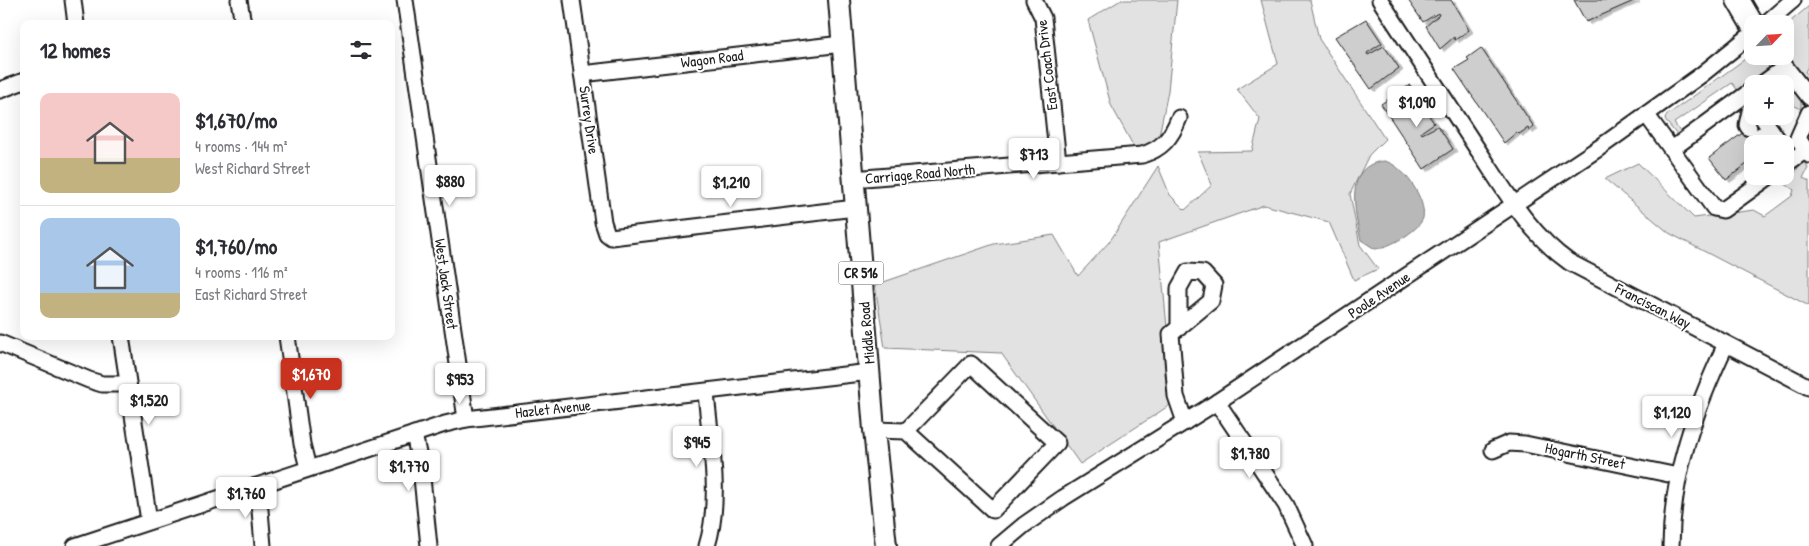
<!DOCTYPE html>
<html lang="en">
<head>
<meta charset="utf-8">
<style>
  body { margin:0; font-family:"Patrick Hand",sans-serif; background:#f7f7f7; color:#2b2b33; height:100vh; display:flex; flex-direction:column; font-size:19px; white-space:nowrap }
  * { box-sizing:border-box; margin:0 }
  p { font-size:16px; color:#7c7c81 }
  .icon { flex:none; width:28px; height:28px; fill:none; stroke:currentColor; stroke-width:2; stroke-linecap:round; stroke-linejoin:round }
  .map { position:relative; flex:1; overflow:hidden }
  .side { position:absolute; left:20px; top:20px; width:375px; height:320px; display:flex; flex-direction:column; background:#fff; border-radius:10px; box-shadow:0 5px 20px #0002 }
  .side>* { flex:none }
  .needle { width:32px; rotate:65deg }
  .buttons { position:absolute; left:1744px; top:15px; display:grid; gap:10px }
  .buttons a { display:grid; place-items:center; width:50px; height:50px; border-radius:10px; background:#fff; box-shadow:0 5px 20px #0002; font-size:25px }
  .price { position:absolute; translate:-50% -42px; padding:0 11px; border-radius:5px; background:#fff; color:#222; font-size:16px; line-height:32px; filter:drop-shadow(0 1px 2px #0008) }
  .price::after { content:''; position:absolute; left:50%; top:30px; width:15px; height:11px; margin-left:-8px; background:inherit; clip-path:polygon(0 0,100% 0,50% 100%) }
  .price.selected { background:#c8321e; color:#fff }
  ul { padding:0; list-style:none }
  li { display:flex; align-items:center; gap:15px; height:125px; padding:0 20px }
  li+li { border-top:1px solid #e1e1e2 }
  li span { display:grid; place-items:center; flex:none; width:140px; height:100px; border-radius:10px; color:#555 }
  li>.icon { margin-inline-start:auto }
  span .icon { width:60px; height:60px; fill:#fffc; stroke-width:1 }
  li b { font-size:21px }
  h2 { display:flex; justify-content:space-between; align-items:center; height:60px; padding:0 20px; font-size:21px }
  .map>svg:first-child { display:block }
  .green { fill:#e2e2e2; stroke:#7f7f7f }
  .water { fill:#b8b8b8; stroke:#7a7a7a }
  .building { fill:#cecece; stroke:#1c1c1c; filter:url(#shadow) }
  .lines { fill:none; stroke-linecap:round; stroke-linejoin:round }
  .minor-casing { stroke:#1c1c1c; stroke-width:19 }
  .major-casing { stroke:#1c1c1c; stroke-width:24 }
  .highway-casing { stroke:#1c1c1c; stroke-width:26 }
  .minor { stroke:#fff; stroke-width:15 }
  .major { stroke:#fff; stroke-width:20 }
  .highway { stroke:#fff; stroke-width:22 }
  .labels { text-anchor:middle; stroke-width:4; stroke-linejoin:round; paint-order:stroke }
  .shield { fill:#fff; stroke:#606060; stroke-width:1 }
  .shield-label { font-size:14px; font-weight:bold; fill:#1c1c1c }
  .street-label { font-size:15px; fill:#1c1c1c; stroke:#fff }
</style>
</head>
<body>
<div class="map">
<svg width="1809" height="546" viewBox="0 0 1809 546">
  <defs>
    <filter id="shadow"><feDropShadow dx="4" dy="2.5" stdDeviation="0" flood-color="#0004"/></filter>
  </defs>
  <rect width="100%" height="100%" fill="#fff"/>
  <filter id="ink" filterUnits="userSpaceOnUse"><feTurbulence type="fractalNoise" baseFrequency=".02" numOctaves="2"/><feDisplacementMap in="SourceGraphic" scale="10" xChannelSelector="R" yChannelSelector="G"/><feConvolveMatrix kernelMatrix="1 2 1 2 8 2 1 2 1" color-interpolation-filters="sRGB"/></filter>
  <g filter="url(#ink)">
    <g class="green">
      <polygon points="1121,0 1177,0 1168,91 1158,141 1135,149 1111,105 1088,20"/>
      <polygon points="1261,0 1310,0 1319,39 1385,139 1369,155 1350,194 1360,245 1378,269 1354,280 1329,222 1264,205 1159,242 1168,338 1170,405 1080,464 1001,353 885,348 875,285 994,244 1054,235 1078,276 1110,241 1158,166 1170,195 1185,210 1212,185 1198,152 1252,151 1260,119 1237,89 1278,64"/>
      <polygon points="1809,6 1809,64 1805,72 1809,75 1809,83 1785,52 1785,26"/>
      <polygon points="1752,54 1752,56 1764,56 1769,63 1768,70 1739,92 1732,83 1674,123 1681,133 1677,135 1665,120 1666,116"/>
      <polygon points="1779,80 1785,81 1801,101 1801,109 1791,104 1785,114 1785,84 1775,84"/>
      <polygon points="1803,158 1808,168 1803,178 1809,181 1809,306 1669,233 1605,179 1638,163 1694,218 1754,210 1765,216 1792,196 1794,190 1785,184 1790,182"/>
    </g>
    <path class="water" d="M1384,161C1403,164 1427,200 1423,218C1419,231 1388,248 1375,249L1361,240C1355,213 1343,165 1384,161Z"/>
    <g class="building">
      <polygon points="1408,0 1451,0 1469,30 1455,40 1454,37 1440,49 1426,26 1439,15 1438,13 1423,22"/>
      <polygon points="1574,0 1636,0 1586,22"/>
      <polygon points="1366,19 1382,43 1367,53 1368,55 1384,46 1399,68 1371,89 1335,37"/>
      <polygon points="1481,48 1534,127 1529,131 1528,128 1519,134 1517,132 1504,143 1454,69 1469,60 1467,58"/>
      <polygon points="1410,85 1418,97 1404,106 1409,108 1419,101 1434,123 1421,132 1422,134 1438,126 1453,149 1424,169 1381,104"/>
      <polygon points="1760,120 1768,130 1755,140 1758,144 1752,144 1752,160 1726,180 1709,158"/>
    </g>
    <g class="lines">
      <g class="minor-casing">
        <g id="minor">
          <polyline points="73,0 76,24"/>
          <polyline points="239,0 243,24"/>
          <polyline points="405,0 466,419"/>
          <polyline points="572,0 603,222 607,234 611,237 855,208"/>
          <polyline points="1034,0 1043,18 1058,162"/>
          <path d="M1380,0C1412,49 1444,98 1476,147C1503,187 1528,233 1569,262L1809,387"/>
          <polyline points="1765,24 1793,0"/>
          <polyline points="1777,56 1809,97"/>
          <polyline points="582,74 842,44"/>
          <polyline points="1762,84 1785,67"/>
          <polyline points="0,90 24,81"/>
          <polyline points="1809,113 1798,138 1809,155"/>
          <polyline points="1646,114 1714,208 1723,210 1770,176"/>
          <polyline points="1761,116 1781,144"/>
          <polyline points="1749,128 1747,125 1750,111"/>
          <polyline points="1761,135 1767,144"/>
          <polyline points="1672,149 1752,90"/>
          <polyline points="1785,165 1806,150"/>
          <path d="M853,179L1142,155C1162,149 1171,138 1179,118"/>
          <polyline points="1179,328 1179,288 1188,272 1203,273 1214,285 1211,301 1171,334 1176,396 1185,422"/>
          <polyline points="121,336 149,521"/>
          <polyline points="287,336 302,444 308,468"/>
          <polyline points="0,343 89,380 102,384 128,384"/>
          <path d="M706,392C710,442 722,497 707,546"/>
          <polyline points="1217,402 1286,505 1305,546"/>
          <polyline points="874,430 906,431 993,510 1057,443 971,364 906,431"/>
          <polyline points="414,434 421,468 429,546"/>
          <polyline points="1493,450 1509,443 1525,444 1678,476"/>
          <polyline points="253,487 260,510 263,546"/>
          <polyline points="75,546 445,424 466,419 870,372"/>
          <polyline points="999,546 1024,525 1063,498 1217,402 1599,148 1701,75 1752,34"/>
          <path d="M1671,546C1672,472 1695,410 1726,344"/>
        </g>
      </g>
      <g class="major-casing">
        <polyline id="major" points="839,0 874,430 886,546"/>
      </g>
      <g class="highway-casing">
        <polyline id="highway" points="1738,0 1752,24"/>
      </g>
      <use href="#minor" class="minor"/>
      <use href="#major" class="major"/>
      <use href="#highway" class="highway"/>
    </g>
  </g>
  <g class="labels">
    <rect class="shield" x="838.5" y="261.5" width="45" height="23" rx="4"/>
    <g class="shield-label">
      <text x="861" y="278">CR 516</text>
    </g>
    <g class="street-label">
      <text transform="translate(712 59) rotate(-7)" y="5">Wagon Road</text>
      <text transform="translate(1047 65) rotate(-97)" y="5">East Coach Drive</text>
      <text transform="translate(589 120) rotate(82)" y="5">Surrey Drive</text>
      <text transform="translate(920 174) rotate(-5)" y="5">Carriage Road North</text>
      <text transform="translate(446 284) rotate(82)" y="5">West Jack Street</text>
      <text transform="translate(1379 295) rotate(-34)" y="5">Poole Avenue</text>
      <text transform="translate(1653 306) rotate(27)" y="5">Franciscan Way</text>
      <text transform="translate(867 333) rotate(-95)" y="5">Middle Road</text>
      <text transform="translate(553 409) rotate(-6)" y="5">Hazlet Avenue</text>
      <text transform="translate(1585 456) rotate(12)" y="5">Hogarth Street</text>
    </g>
  </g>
</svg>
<div class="buttons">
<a><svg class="needle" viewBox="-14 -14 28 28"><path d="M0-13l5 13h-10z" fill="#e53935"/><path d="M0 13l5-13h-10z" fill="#7c7c81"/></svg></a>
<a>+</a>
<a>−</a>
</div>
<b class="price" style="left:1417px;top:128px">$1,090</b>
<b class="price" style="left:1034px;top:180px">$713</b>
<b class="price" style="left:450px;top:207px">$880</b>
<b class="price" style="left:731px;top:208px">$1,210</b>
<b class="price selected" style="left:311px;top:400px">$1,670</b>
<b class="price" style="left:460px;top:405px">$953</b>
<b class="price" style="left:149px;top:426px">$1,520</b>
<b class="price" style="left:1672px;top:438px">$1,120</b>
<b class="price" style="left:697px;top:468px">$945</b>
<b class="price" style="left:1250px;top:479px">$1,780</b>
<b class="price" style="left:409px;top:492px">$1,770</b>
<b class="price" style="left:246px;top:519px">$1,760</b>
<section class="side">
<h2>12 homes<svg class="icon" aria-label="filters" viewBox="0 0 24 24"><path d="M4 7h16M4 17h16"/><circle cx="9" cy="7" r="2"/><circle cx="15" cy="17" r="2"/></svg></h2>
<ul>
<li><span style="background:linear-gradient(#f6c9c9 65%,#c2b280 0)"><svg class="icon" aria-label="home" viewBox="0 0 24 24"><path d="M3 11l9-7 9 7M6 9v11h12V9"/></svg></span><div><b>$1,670/mo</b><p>4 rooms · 144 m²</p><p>West Richard Street</p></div></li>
<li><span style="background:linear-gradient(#a9c7e8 75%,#c2b280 0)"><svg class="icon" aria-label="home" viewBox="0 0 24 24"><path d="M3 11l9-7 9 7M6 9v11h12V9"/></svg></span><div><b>$1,760/mo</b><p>4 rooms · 116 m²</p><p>East Richard Street</p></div></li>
</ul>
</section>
</div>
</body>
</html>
